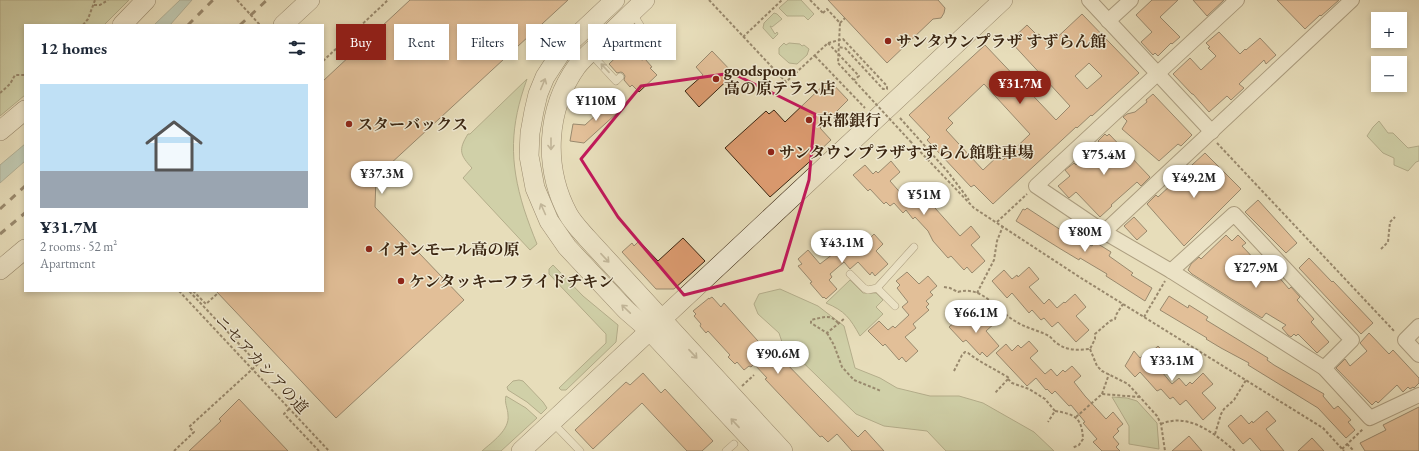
<!DOCTYPE html>
<html lang="en">
<head>
<meta charset="utf-8">
<style>
  body { margin:0; font-family:"EB Garamond","Noto Serif JP",serif; background:#f2f2f3; color:#1f2937; height:100vh; display:flex; flex-direction:column; font-size:15px; white-space:nowrap }
  * { box-sizing:border-box; margin:0 }
  p { font-size:13px; color:#747a83 }
  .icon { flex:none; width:22px; height:22px; fill:none; stroke:currentColor; stroke-width:2; stroke-linecap:round; stroke-linejoin:round }
  .map { position:relative; flex:1; overflow:hidden }
  .details { position:absolute; left:24px; top:24px; width:300px; height:268px; display:flex; flex-direction:column; background:#fff; border-radius:0px; box-shadow:0 2px 6px #0003 }
  .details>* { flex:none }
  .guide { position:absolute; left:336px; top:24px; width:380px; height:36px; display:flex; gap:8px }
  .controls { position:absolute; left:1371px; top:12px; display:grid; gap:8px }
  .controls a { display:grid; place-items:center; width:36px; height:36px; border-radius:0px; background:#fff; box-shadow:0 2px 6px #0003; font-size:20px }
  .price { position:absolute; translate:-50% -34px; padding:0 9px; border-radius:14px; background:#fff; color:#222; font-size:13px; line-height:26px; filter:drop-shadow(0 1px 2px #0008) }
  .price::after { content:''; position:absolute; left:50%; top:24px; width:12px; height:9px; margin-left:-6px; background:inherit; clip-path:polygon(0 0,100% 0,50% 100%) }
  .price.on { background:#8f2418; color:#fff }
  ul { padding:0; list-style:none }
  li { display:grid; align-content:center; gap:8px; height:212px; padding:0 16px }
  li span { display:grid; place-items:center; height:124px; border-radius:0px; color:#555 }
  li>.icon { margin-inline-start:auto }
  span .icon { width:72px; height:72px; fill:#fffc; stroke-width:1 }
  li b { font-size:17px }
  h2 { display:flex; justify-content:space-between; align-items:center; height:48px; padding:0 16px; font-size:17px }
  .tag { padding:0 14px; border-radius:0px; background:#fff; box-shadow:0 2px 6px #0003; font-size:14px; line-height:36px }
  .tag.on { background:#8f2418; color:#fff }
  .map>svg:first-child { display:block }
  .green { fill:#b3c292; stroke:#767452 }
  .water { fill:#97bbb2; stroke:#727f72 }
  .building { fill:#dc9b70; stroke:#3a2511; fill-rule:evenodd }
  .lines { fill:none; stroke-linecap:round; stroke-linejoin:round }
  .lane-casing { stroke:#65533b; stroke-width:8 }
  .street-casing { stroke:#65533b; stroke-width:16 }
  .secondary-casing { stroke:#3a2511; stroke-width:20 }
  .path { stroke:#3a2511; stroke-width:2; stroke-dasharray:3 2; stroke-linecap:butt }
  .lane { stroke:#efe9d2; stroke-width:7 }
  .street { stroke:#efe9d2; stroke-width:14 }
  .secondary { stroke:#efe9d2; stroke-width:19 }
  .rail { stroke:#3a2511; stroke-width:3; stroke-dasharray:7 7; stroke-linecap:butt }
  .path-bridge { stroke:#3a2511; stroke-width:2; stroke-dasharray:3 2; stroke-linecap:butt }
  .oneway { stroke:#948772 }
  .marked { fill:none; stroke:#c2185b; stroke-width:3; stroke-linejoin:round }
  .poi-dot { fill:#8f2418; stroke:#efe9d2; stroke-width:1.5 }
  .labels { text-anchor:middle; stroke-width:3; stroke-linejoin:round; paint-order:stroke }
  .poi-label { font-size:16px; font-weight:bold; fill:#3a2511; stroke:#efe9d2; text-anchor:start }
  .street-label { font-size:16px; fill:#3a2511; stroke:#efe9d2 }
</style>
</head>
<body>
<div class="map">
<svg width="1419" height="451" viewBox="0 0 1419 451">
  <rect width="100%" height="100%" fill="#e7ddba"/>
  <filter id="stains"><feTurbulence type="fractalNoise" baseFrequency=".005" numOctaves="4"/><feColorMatrix values="0 0 0 0 .2 0 0 0 0 .09 0 0 0 0 .02 0 0 0 .5 -.17"/></filter>
  <radialGradient id="worn" r=".72"><stop offset=".6" stop-color="#630" stop-opacity="0"/><stop offset="1" stop-color="#630" stop-opacity=".3"/></radialGradient>
  <g class="green">
    <polygon points="0,0 129,0 104,25 25,25 25,95 0,116"/>
    <polygon points="788,0 801,0 814,14 808,20 804,16 787,16 779,8"/>
    <polygon points="774,13 777,14 782,19 772,27 770,26 775,34 777,32 778,34 773,39 763,28 764,23"/>
    <polygon points="784,43 786,45 789,43 800,44 802,46 804,45 809,49 807,55 797,64 789,63 779,54 779,48"/>
    <path d="M527,79C510,126 509,161 524,209C528,221 532,232 537,244L530,250L463,178L472,168C460,155 458,150 468,134H470Z"/>
    <polygon points="1379,121 1388,133 1393,133 1408,148 1419,146 1419,161 1416,162 1408,171 1394,165 1394,158 1383,153 1367,136 1373,127"/>
    <polygon points="553,265 583,296 618,325 616,342 566,390 561,390 559,388 606,343 606,334 549,274 549,269"/>
    <path d="M850,280L863,293H876L883,300L876,307L883,314L860,336C850,318 845,311 826,303Z"/>
    <polygon points="780,289 818,306 844,326 855,368 880,378 897,388 930,396 959,396 983,403 1034,432 1054,451 946,451 927,431 884,426 856,414 782,342 779,333 758,314 754,304 759,294"/>
    <polygon points="519,380 523,381 543,402 547,408 541,414 527,402 508,390 507,387 513,381"/>
    <path d="M506,396L526,408L537,418L501,451H482C492,442 510,430 508,415C508,409 504,402 506,396Z"/>
    <polygon points="1112,397 1127,398 1137,401 1157,423 1159,449 1129,444 1129,426"/>
  </g>
  <g class="water">
    <polygon points="180,0 192,0 170,25 154,25"/>
    <polygon points="25,144 25,161 0,183 0,165"/>
  </g>
  <g class="building">
    <polygon points="410,0 568,0 376,177 375,207 464,300 336,418 216,291 323,291 323,81"/>
    <polygon points="828,0 938,0 945,8 944,13 941,18 933,19 887,63"/>
    <polygon points="1152,0 1178,0 1160,17 1180,37 1172,44 1171,43 1158,56 1155,53 1153,55 1141,42 1152,32 1136,15"/>
    <polygon points="1193,0 1224,0 1207,16"/>
    <polygon points="1277,0 1339,0 1321,16 1320,15 1305,29"/>
    <path d="M1082,14L1139,73L1092,116L1091,115L1077,128L1076,127L993,204L974,185L971,187L927,140L930,137L909,115L985,45L1056,120L1070,106L1010,41L1027,25L1037,35L1039,34L1049,45ZM1089,63L1102,76L1087,89L1075,76ZM984,84L1030,134L1003,160L999,155L983,170L946,130L953,123L948,118Z"/>
    <polygon points="1219,32 1240,54 1245,49 1246,50 1260,38 1276,55 1266,64 1264,60 1239,84 1244,88 1231,100 1227,96 1209,112 1193,94 1192,94 1173,74 1190,58 1201,70 1216,56 1208,48 1210,47 1206,43"/>
    <polygon points="630,44 639,53 639,58 642,60 645,59 652,67 650,68 657,75 639,92 632,85 630,87 624,80 625,76 623,73 621,72 617,73 609,64"/>
    <polygon points="712,51 734,74 699,107 685,91 703,75 696,67"/>
    <polygon points="829,80 848,100 820,128 831,140 815,155 816,156 770,197 725,148 766,111 769,114 774,110 785,122"/>
    <polygon points="1153,94 1192,135 1181,146 1178,144 1159,161 1122,129 1127,121 1123,117 1127,114 1135,112 1147,102 1146,100"/>
    <polygon points="614,96 624,106 617,113 584,143 570,141 573,124 585,125 608,104 607,103"/>
    <polygon points="1105,134 1107,136 1109,134 1150,177 1141,186 1137,182 1111,205 1112,206 1100,217 1076,192 1069,198 1058,186 1070,176 1065,170 1074,163 1076,165 1086,156 1089,160 1104,147 1098,141"/>
    <polygon points="1205,153 1241,189 1184,246 1147,204 1156,195 1158,197 1171,185 1169,183 1178,174 1180,176"/>
    <polygon points="891,161 900,172 890,181 904,197 910,192 919,201 922,199 923,200 936,189 945,199 935,208 960,236 971,226 980,237 971,245 985,261 972,273 967,267 964,270 951,256 948,258 933,241 928,231 915,217 913,219 906,210 903,213 894,203 890,206 886,202 884,204 870,189 868,191 853,175 865,165 873,174 876,171 878,173"/>
    <polygon points="1258,200 1297,243 1286,253 1245,212"/>
    <polygon points="1027,208 1067,234 1068,232 1092,246 1095,242 1111,252 1109,256 1133,273 1131,275 1152,288 1145,301 1106,276 1107,274 1080,258 1079,260 1059,248 1016,221 1023,209 1025,210"/>
    <polygon points="1134,217 1147,231 1137,240 1124,226"/>
    <polygon points="874,234 883,244 876,251 888,264 875,276 872,272 870,275 858,262 850,269 844,262 830,274 832,277 829,280 837,289 826,299 824,297 823,298 810,283 812,282 798,266 802,264 798,259 808,250 820,264 833,254 835,256 850,243 852,245 856,241 860,245 865,241 866,242"/>
    <polygon points="1226,235 1232,241 1238,235 1246,243 1242,246 1259,264 1263,261 1276,276 1277,275 1289,289 1291,287 1300,297 1297,300 1314,319 1311,322 1329,342 1317,353 1298,334 1296,336 1294,334 1291,337 1288,335 1282,328 1286,325 1266,313 1262,318 1192,274 1188,270 1191,264 1199,257 1201,259"/>
    <polygon points="683,238 705,261 674,289 656,289 622,252 632,243 634,246 639,241 658,261"/>
    <polygon points="1309,258 1332,282 1333,281 1373,323 1361,334 1299,268"/>
    <polygon points="1029,267 1039,279 1029,287 1044,304 1049,299 1057,308 1064,302 1065,303 1075,294 1086,307 1076,316 1089,330 1076,342 1058,322 1052,327 1044,318 1041,320 1032,310 1029,313 1012,293 1007,298 992,281 1004,270 1012,279 1017,275 1018,277"/>
    <polygon points="907,272 919,284 928,276 937,286 930,292 933,295 926,301 929,304 926,307 929,310 913,324 916,328 905,337 918,351 906,362 902,357 899,360 885,344 883,346 868,331 879,321 888,330 893,326 895,328 909,315 902,307 908,302 897,288 900,285 896,281"/>
    <polygon points="1169,296 1188,308 1189,305 1208,317 1206,320 1268,358 1267,360 1274,365 1324,394 1323,396 1334,409 1338,406 1351,420 1348,422 1355,430 1346,438 1318,408 1248,365 1249,363 1221,348 1206,339 1207,338 1160,310"/>
    <polygon points="712,297 721,307 724,303 774,359 778,355 858,437 865,430 884,451 852,451 837,434 828,442 822,436 820,437 782,397 765,379 767,378 754,364 751,367 749,366 744,370 737,362 735,364 728,357 730,355 708,331 706,333 700,326 701,324 694,316 696,314 693,311 709,298 709,299"/>
    <polygon points="986,313 995,323 986,331 999,346 987,357 982,352 980,355 966,340 963,342 949,327 962,316 970,324 974,320 976,322"/>
    <polygon points="1369,333 1389,354 1393,350 1419,378 1419,383 1414,388 1413,387 1410,389 1408,387 1403,392 1397,385 1378,403 1376,401 1372,405 1336,368 1345,359 1350,366 1367,351 1360,343"/>
    <polygon points="1029,341 1038,351 1030,358 1045,374 1051,369 1057,376 1063,370 1065,372 1072,366 1081,376 1074,382 1085,396 1106,419 1113,412 1123,424 1117,429 1119,431 1113,437 1119,444 1116,447 1120,451 1102,451 1093,442 1097,439 1083,423 1085,422 1071,405 1069,406 1055,391 1052,394 1047,389 1046,390 1036,378 1027,386 996,353 1006,344 1012,351 1018,345 1021,348"/>
    <polygon points="1158,346 1168,357 1157,366 1172,384 1179,378 1186,386 1190,382 1192,384 1203,373 1213,384 1202,393 1216,408 1203,420 1186,400 1180,405 1173,397 1170,399 1161,389 1157,391 1140,372 1135,377 1125,366 1134,351 1140,358 1145,354 1147,356"/>
    <polygon points="643,373 661,393 665,389 713,441 702,451 687,451 642,403 593,449 575,430 626,382 630,385"/>
    <polygon points="239,399 288,451 189,451 221,421 219,419"/>
    <polygon points="1419,407 1419,451 1365,451 1360,443 1386,430 1383,425"/>
    <polygon points="1267,411 1276,421 1266,429 1284,451 1261,451 1250,438 1243,444 1228,426 1241,415 1249,424 1252,421 1253,423"/>
    <polygon points="1189,436 1202,451 1172,451"/>
    <polygon points="1312,438 1324,451 1298,451"/>
  </g>
  <g class="lines">
    <g class="lane-casing">
      <g id="lane">
        <polyline points="632,12 653,46 643,55"/>
        <polyline points="591,54 616,81 620,77"/>
        <polyline points="850,274 864,288 868,290 877,288 914,247"/>
        <polyline points="877,288 895,306"/>
        <polyline points="552,422 580,451"/>
        <polyline points="726,451 734,444"/>
      </g>
    </g>
    <g class="street-casing">
      <g id="street">
        <polyline points="1089,0 1212,132"/>
        <polyline points="1237,0 1036,186 1104,232 1171,271 1324,368 1370,418 1419,395"/>
        <polyline points="1108,21 1131,0"/>
        <polyline points="1104,232 1352,0"/>
        <polyline points="1171,271 1234,214 1352,340 1324,368"/>
        <polyline points="1419,326 1405,340 1419,355"/>
      </g>
    </g>
    <g class="secondary-casing">
      <g id="secondary">
        <polyline points="615,0 564,48 545,77 538,94 534,111 530,133 529,156 535,188 549,221 567,247 626,310 649,330 762,451"/>
        <path d="M645,0C630,14 616,28 601,42C593,50 584,57 577,66C546,109 543,167 568,214C573,223 580,230 587,238L783,451"/>
        <polyline points="122,25 146,0"/>
        <polyline points="283,25 310,0"/>
        <polyline points="0,131 25,110"/>
        <polyline points="0,270 25,249"/>
        <polyline points="521,451 1003,0"/>
      </g>
    </g>
    <g class="path">
      <polyline points="709,0 786,82 828,43 843,39 887,86 887,89 883,89 845,48 838,47"/>
      <polyline points="810,0 823,13"/>
      <polyline points="94,5 100,5 108,0"/>
      <polyline points="840,23 845,18"/>
      <polyline points="83,25 88,19 95,0"/>
      <polyline points="743,37 782,0"/>
      <polyline points="828,43 859,76 854,80"/>
      <polyline points="815,56 865,108"/>
      <polyline points="323,61 388,0"/>
      <polyline points="0,93 10,84 15,75 25,75"/>
      <polyline points="900,118 948,172 969,200"/>
      <polyline points="910,141 974,208 1081,278 1323,428 1344,451"/>
      <polyline points="1217,143 1395,332"/>
      <polyline points="997,222 1027,194"/>
      <polyline points="1381,249 1388,242 1390,222 1395,217"/>
      <path d="M944,287L950,288L958,292C983,285 996,310 1015,321C1025,328 1038,330 1049,336C1052,338 1054,342 1058,344C1068,351 1079,350 1090,349L1095,339V334L1110,321L1115,319L1116,315L1123,304"/>
      <polyline points="179,291 329,451"/>
      <polyline points="193,291 206,304 218,293"/>
      <polyline points="977,293 994,260 997,241 1003,226"/>
      <polyline points="1144,317 1165,281"/>
      <path d="M838,323C830,313 822,318 811,320V323L827,333L845,318"/>
      <polyline points="827,333 834,345 842,367 854,380 881,391"/>
      <polyline points="1090,349 1097,366 1102,371 1128,384 1157,416 1161,424 1165,451"/>
      <path d="M954,371L962,355L965,352L968,353C981,363 995,369 1009,378L995,393"/>
      <polyline points="1008,379 1012,383 1029,389 1045,399 1055,411 1048,422"/>
      <polyline points="742,386 754,375"/>
      <polyline points="1102,394 1109,374"/>
      <polyline points="289,409 284,414 319,451"/>
      <path d="M1055,411C1075,414 1082,418 1083,439L1079,445L1072,448"/>
      <polyline points="1076,417 1102,394 1139,397"/>
      <path d="M1161,424C1189,412 1215,434 1235,451"/>
      <polyline points="1215,434 1221,414 1224,409 1234,400 1246,380"/>
      <polyline points="1347,444 1354,451"/>
      <polyline points="1342,449 1363,429"/>
      <polyline points="174,451 194,432 189,427 258,364 189,291"/>
    </g>
    <use href="#lane" class="lane"/>
    <use href="#street" class="street"/>
    <use href="#secondary" class="secondary"/>
    <g class="rail">
      <polyline points="188,25 213,0"/>
      <polyline points="240,25 267,0"/>
      <polyline points="0,209 25,186"/>
      <polyline points="0,234 25,213"/>
    </g>
    <g class="path-bridge">
      <polyline points="237,0 260,25"/>
      <polyline points="823,13 827,9 840,23 838,63 910,141"/>
    </g>
  </g>
  <defs><path id="oneway-shaft" d="M-6 0H5M1.5-3L5.5 0L1.5 3" fill="none" stroke-width="1.6" stroke-linecap="round" stroke-linejoin="round"/></defs>
  <g class="oneway">
    <use href="#oneway-shaft" transform="translate(605 68) rotate(-133)"/>
    <use href="#oneway-shaft" transform="translate(543 84) rotate(-67)"/>
    <use href="#oneway-shaft" transform="translate(551 144) rotate(90)"/>
    <use href="#oneway-shaft" transform="translate(543 209) rotate(-114)"/>
    <use href="#oneway-shaft" transform="translate(605 258) rotate(47)"/>
    <use href="#oneway-shaft" transform="translate(626 309) rotate(-136)"/>
    <use href="#oneway-shaft" transform="translate(693 354) rotate(47)"/>
    <use href="#oneway-shaft" transform="translate(735 423) rotate(-133)"/>
  </g>
  <path d="M0 0H1419V451H0ZM732,73L815,114L809,180L782,270L684,295L618,217L581,159L641,86Z" fill="#e7ddba" fill-opacity=".55" fill-rule="evenodd"/>
  <path class="marked" d="M732,73L815,114L809,180L782,270L684,295L618,217L581,159L641,86Z"/>
  <g class="poi-dot">
    <circle cx="888" cy="41" r="4"/>
    <circle cx="716" cy="79" r="4"/>
    <circle cx="809" cy="120" r="4"/>
    <circle cx="349" cy="124" r="4"/>
    <circle cx="771" cy="152" r="4"/>
    <circle cx="369" cy="249" r="4"/>
    <circle cx="401" cy="281" r="4"/>
  </g>
  <g class="labels">
    <g class="poi-label">
      <text x="896" y="47">サンタウンプラザ すずらん館</text>
      <text x="724" y="76">goodspoon<tspan x="724" dy="18">高の原テラス店</tspan></text>
      <text x="817" y="126">京都銀行</text>
      <text x="357" y="130">スターバックス</text>
      <text x="779" y="158">サンタウンプラザすずらん館駐車場</text>
      <text x="377" y="255">イオンモール高の原</text>
      <text x="409" y="287">ケンタッキーフライドチキン</text>
    </g>
    <g class="street-label">
      <text transform="translate(262 364) rotate(47)" y="6">ニセアカシアの道</text>
    </g>
  </g>
  <rect width="100%" height="100%" filter="url(#stains)"/>
  <rect width="100%" height="100%" fill="url(#worn)"/>
</svg>
<div class="controls">
<a>+</a>
<a>−</a>
</div>
<b class="price on" style="left:1020px;top:105px">¥31.7M</b>
<b class="price" style="left:596px;top:122px">¥110M</b>
<b class="price" style="left:1104px;top:176px">¥75.4M</b>
<b class="price" style="left:382px;top:195px">¥37.3M</b>
<b class="price" style="left:1194px;top:199px">¥49.2M</b>
<b class="price" style="left:924px;top:216px">¥51M</b>
<b class="price" style="left:1085px;top:253px">¥80M</b>
<b class="price" style="left:842px;top:264px">¥43.1M</b>
<b class="price" style="left:1256px;top:289px">¥27.9M</b>
<b class="price" style="left:976px;top:334px">¥66.1M</b>
<b class="price" style="left:778px;top:375px">¥90.6M</b>
<b class="price" style="left:1172px;top:382px">¥33.1M</b>
<div class="guide">
<a class="tag on">Buy</a>
<a class="tag">Rent</a>
<a class="tag">Filters</a>
<a class="tag">New</a>
<a class="tag">Apartment</a>
</div>
<section class="details">
<h2>12 homes<svg class="icon" aria-label="filters" viewBox="0 0 24 24"><path d="M4 7h16M4 17h16"/><circle cx="9" cy="7" r="2"/><circle cx="15" cy="17" r="2"/></svg></h2>
<ul>
<li><span style="background:linear-gradient(#bfe0f5 70%,#9aa5b1 0)"><svg class="icon" aria-label="home" viewBox="0 0 24 24"><path d="M3 11l9-7 9 7M6 9v11h12V9"/></svg></span><div><b>¥31.7M</b><p>2 rooms · 52 m²</p><p>Apartment</p></div></li>
</ul>
</section>
</div>
</body>
</html>
